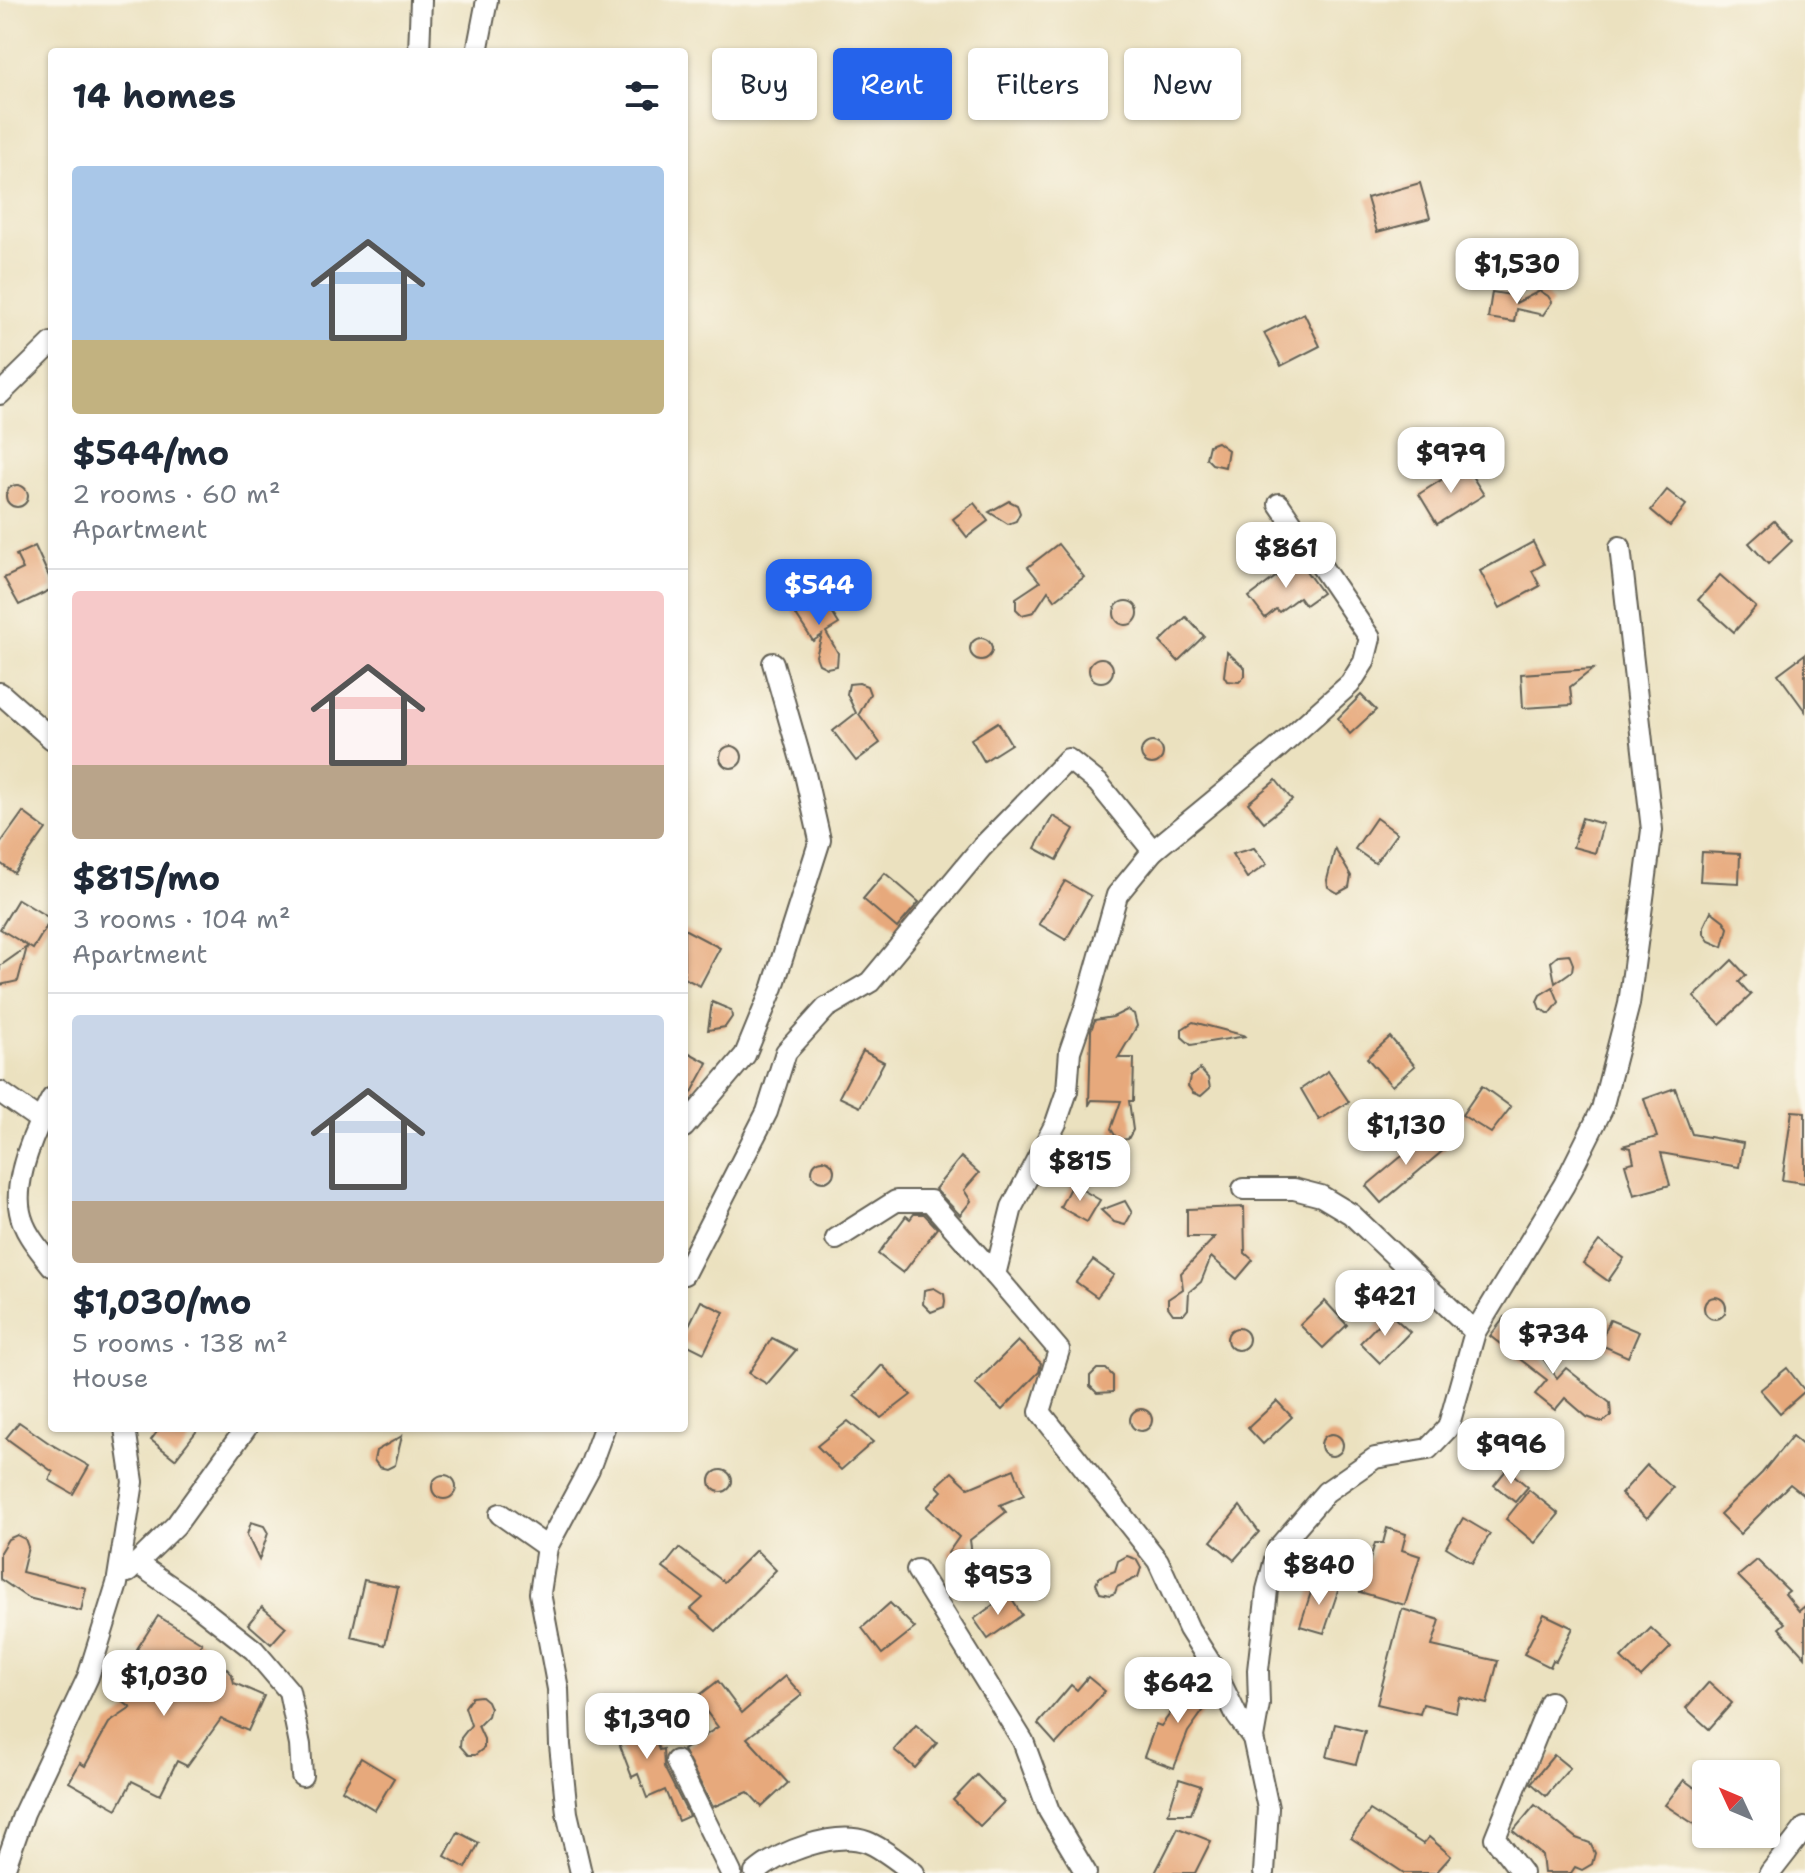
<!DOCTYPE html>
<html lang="en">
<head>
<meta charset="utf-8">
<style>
  body { margin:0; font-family:"Shantell Sans",sans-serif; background:#f2f2f3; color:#1f2937; height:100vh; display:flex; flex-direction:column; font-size:30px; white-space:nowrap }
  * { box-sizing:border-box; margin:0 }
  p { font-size:26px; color:#747a83 }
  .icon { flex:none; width:44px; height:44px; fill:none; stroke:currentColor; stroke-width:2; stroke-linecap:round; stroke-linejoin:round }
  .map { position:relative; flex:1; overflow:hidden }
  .side { position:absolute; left:48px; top:48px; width:640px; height:1384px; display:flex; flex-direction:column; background:#fff; border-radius:8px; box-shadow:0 2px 6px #0004 }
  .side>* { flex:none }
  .top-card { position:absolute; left:712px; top:48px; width:760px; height:72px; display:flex; gap:16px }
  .needle { width:52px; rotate:314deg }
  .tools { position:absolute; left:1692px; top:1760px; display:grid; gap:16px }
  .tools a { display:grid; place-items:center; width:88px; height:88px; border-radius:8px; background:#fff; box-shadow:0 2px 6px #0004; font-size:40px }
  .price { position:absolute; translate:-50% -68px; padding:0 18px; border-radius:16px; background:#fff; color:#222; font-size:26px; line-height:52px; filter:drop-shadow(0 2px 4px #0008) }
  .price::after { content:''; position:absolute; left:50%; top:48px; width:24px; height:18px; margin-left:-12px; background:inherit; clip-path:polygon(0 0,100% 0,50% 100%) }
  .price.on { background:#2563eb; color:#fff }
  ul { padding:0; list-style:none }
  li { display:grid; align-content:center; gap:16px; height:424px; padding:0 24px }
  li+li { border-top:2px solid #e0e1e3 }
  li span { display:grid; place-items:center; height:248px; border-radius:8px; color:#555 }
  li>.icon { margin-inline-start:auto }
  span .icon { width:144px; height:144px; fill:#fffc; stroke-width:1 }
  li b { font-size:34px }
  h2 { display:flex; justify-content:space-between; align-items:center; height:96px; padding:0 24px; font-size:34px }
  .tag { padding:0 28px; border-radius:8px; background:#fff; box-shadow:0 2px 6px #0004; font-size:28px; line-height:72px }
  .tag.on { background:#2563eb; color:#fff }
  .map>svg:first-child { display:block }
  .building { fill:#e7a97c }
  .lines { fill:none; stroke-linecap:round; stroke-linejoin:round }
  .minor-casing { stroke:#646155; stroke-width:24 }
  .minor { stroke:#fff; stroke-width:20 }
</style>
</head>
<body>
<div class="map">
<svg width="1805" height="1873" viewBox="0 0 1805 1873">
  <rect width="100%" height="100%" fill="#fbf7ec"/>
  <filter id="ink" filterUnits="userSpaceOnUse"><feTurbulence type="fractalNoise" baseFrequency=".0125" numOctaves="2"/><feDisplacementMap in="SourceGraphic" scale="16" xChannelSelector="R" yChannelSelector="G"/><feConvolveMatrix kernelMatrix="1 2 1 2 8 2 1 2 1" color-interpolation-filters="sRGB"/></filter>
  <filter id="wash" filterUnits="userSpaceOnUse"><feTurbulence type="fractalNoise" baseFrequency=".006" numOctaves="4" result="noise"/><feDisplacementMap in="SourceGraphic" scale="32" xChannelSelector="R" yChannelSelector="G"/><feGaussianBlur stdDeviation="1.8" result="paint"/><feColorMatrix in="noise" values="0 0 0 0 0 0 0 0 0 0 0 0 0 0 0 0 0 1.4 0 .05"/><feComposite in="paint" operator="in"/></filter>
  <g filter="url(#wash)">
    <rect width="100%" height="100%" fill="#ebe1bf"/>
    <g id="blocks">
      <g class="building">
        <polygon points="1420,183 1430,218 1377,232 1367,198"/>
        <polygon points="1492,292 1517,296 1516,303 1540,291 1548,296 1552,302 1543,315 1516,309 1514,322 1488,318"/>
        <polygon points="1304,313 1320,346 1281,366 1264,333"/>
        <polygon points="1217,442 1228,450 1225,467 1212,464 1206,458 1209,445"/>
        <polygon points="1465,465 1484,495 1437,524 1419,494"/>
        <circle cx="17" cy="496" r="11"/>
        <polygon points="1667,490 1686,505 1670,526 1651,510"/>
        <polygon points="1009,501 1017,505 1020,513 1016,521 1008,524 989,512"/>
        <polygon points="974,503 988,521 967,537 953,519"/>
        <polygon points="1774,521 1792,541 1768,564 1749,543"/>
        <polygon points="1533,542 1544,564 1532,571 1540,586 1500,608 1480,571"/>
        <polygon points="1058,544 1084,577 1055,600 1048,591 1034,612 1022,615 1016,609 1016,598 1040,582 1028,567"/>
        <polygon points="35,546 52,583 52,589 19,605 4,578 23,569 16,555"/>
        <polygon points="1298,560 1322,593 1305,605 1299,597 1279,612 1276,609 1265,618 1249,597"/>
        <polygon points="1720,575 1756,607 1734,632 1698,600"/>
        <polygon points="819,592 839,624 826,632 838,653 837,666 827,668 819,664 816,656 822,635 813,641 792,609"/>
        <circle cx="1126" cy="613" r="12"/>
        <polygon points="1186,617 1204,636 1178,661 1160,642"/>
        <circle cx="981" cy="649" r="11"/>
        <polygon points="1227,652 1245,668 1245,676 1239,682 1227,681 1224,676"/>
        <polygon points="1805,654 1805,711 1778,674"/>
        <circle cx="1101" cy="670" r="12"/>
        <polygon points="1593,669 1570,687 1572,705 1523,708 1521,674"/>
        <polygon points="859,683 867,686 870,694 859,714 880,743 856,761 833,731 856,713 847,694 849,684"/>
        <polygon points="1361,695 1376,710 1350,734 1338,718"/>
        <polygon points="998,722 1011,744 984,761 971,739"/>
        <circle cx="1152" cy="753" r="11"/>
        <circle cx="731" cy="757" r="11"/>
        <polygon points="1276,780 1292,800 1264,822 1248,803"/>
        <polygon points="23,812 46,829 14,873 0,863 0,844"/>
        <polygon points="1053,816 1074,829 1057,860 1035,848"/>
        <polygon points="1376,818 1397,833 1375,863 1355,849"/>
        <polygon points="1582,818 1603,824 1595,853 1573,847"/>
        <polygon points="1254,848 1267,864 1247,878 1232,854"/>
        <polygon points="1335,849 1351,876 1349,887 1338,893 1328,887 1327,880"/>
        <polygon points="1702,852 1740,854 1739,883 1700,881"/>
        <polygon points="885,873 919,902 897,928 863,899"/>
        <polygon points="1065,881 1091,896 1066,940 1039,924"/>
        <polygon points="18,899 51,919 33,949 0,929"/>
        <polygon points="1711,911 1724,921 1728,928 1723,947 1709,941 1704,934 1704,926"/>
        <polygon points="684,929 720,948 700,986 684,978"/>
        <polygon points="27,947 18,981 0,985 0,966"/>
        <polygon points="1569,954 1573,964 1572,971 1555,983 1551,962 1559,955"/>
        <polygon points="1732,960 1746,975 1739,982 1751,995 1720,1024 1694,997"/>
        <polygon points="1553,987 1559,1002 1550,1014 1540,1009 1537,1001 1540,995"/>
        <polygon points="712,1002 731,1010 732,1017 725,1027 708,1030"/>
        <polygon points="1127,1010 1134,1014 1137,1026 1118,1058 1134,1058 1133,1101 1129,1101 1133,1130 1128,1139 1118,1140 1111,1129 1121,1101 1092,1100 1089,1105 1091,1030 1095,1020 1113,1017"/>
        <polygon points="1193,1022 1246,1036 1191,1045 1182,1037 1182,1029"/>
        <polygon points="1390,1037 1415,1066 1392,1086 1367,1058"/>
        <polygon points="684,1050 708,1063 684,1107"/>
        <polygon points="863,1051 884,1062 860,1107 839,1097"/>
        <polygon points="1200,1069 1208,1078 1210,1088 1201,1096 1193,1093 1188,1086 1190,1077"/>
        <polygon points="1328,1071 1349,1102 1319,1120 1301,1089"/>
        <polygon points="1482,1086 1511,1107 1491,1133 1462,1115"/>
        <polygon points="1675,1088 1692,1134 1743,1143 1739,1167 1661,1153 1670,1185 1634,1195 1625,1164 1634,1162 1631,1148 1622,1146 1657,1137 1644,1099"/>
        <polygon points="1792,1111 1805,1112 1805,1183 1782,1180"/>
        <polygon points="1432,1131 1446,1148 1381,1203 1366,1186"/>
        <polygon points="961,1157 979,1173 964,1190 971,1201 960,1215 935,1189"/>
        <circle cx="823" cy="1171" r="11"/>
        <polygon points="1072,1184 1100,1200 1087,1222 1060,1207"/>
        <polygon points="1125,1201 1132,1213 1125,1225 1114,1222 1101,1210"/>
        <polygon points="1244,1207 1245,1253 1253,1260 1237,1279 1211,1257 1201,1282 1189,1292 1188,1309 1184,1314 1173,1314 1168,1307 1168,1299 1183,1289 1181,1273 1215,1237 1187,1237 1187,1209"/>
        <polygon points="914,1214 924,1214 937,1228 903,1273 878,1254 906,1216 910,1219"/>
        <polygon points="1599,1241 1624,1258 1608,1281 1583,1263"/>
        <polygon points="1093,1260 1114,1275 1097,1297 1076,1282"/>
        <polygon points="934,1288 944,1294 945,1301 944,1307 931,1312 923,1304 924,1290"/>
        <circle cx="1715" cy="1308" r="11"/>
        <polygon points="701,1301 724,1312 704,1353 684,1343 684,1335"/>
        <polygon points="1325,1301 1347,1325 1323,1348 1300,1325"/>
        <polygon points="1389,1313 1410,1332 1380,1363 1360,1343"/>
        <polygon points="1505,1317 1528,1337 1557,1378 1566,1368 1610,1403 1611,1416 1603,1422 1598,1421 1587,1417 1565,1398 1555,1410 1535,1394 1547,1380 1490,1336"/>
        <polygon points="1610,1320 1639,1332 1628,1357 1599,1344"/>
        <circle cx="1238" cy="1339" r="11"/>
        <polygon points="772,1338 796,1350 767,1384 749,1373"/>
        <polygon points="1018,1341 1041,1363 1039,1372 1002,1410 975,1384"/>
        <polygon points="882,1365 911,1395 881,1418 854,1396"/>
        <polygon points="1787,1368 1805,1391 1780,1413 1760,1390"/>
        <polygon points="1097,1369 1106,1369 1113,1376 1113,1392 1097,1393 1090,1386 1090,1376"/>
        <polygon points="1277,1401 1292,1417 1263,1444 1248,1428"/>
        <circle cx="1141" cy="1420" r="11"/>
        <polygon points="848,1421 873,1442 841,1470 817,1446"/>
        <polygon points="19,1422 49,1443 89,1466 73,1494 49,1480 53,1472 6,1438"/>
        <polygon points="160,1428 199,1428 175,1459 151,1440"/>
        <circle cx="1332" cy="1445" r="11"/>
        <polygon points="402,1436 395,1465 387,1469 379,1467 374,1460 376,1451"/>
        <polygon points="1792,1436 1805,1447 1805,1496 1790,1484 1740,1534 1720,1514 1762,1473"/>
        <polygon points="1647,1465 1673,1488 1647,1518 1621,1494"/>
        <polygon points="1014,1469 1024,1495 1000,1505 1006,1512 970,1540 972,1555 969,1563 963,1567 952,1564 948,1553 959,1537 927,1507 942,1491 937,1486 952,1472 969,1488"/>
        <polygon points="1507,1469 1528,1487 1515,1502 1494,1485"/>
        <circle cx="721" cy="1481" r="11"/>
        <circle cx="444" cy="1487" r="12"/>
        <polygon points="1529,1490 1559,1514 1535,1543 1506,1519"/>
        <polygon points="1240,1506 1259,1532 1234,1560 1211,1541"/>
        <polygon points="1463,1518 1490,1534 1472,1563 1446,1547"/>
        <polygon points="251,1522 264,1526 268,1533 259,1560 247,1535"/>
        <polygon points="1387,1528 1406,1534 1402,1550 1420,1556 1405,1605 1360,1592 1375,1543 1383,1543"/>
        <polygon points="17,1535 25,1539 28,1547 22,1572 86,1588 81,1611 28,1598 0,1579 0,1552 8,1539"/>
        <polygon points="679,1548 724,1582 756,1550 776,1570 716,1631 691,1609 703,1598 663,1568"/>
        <polygon points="1127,1556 1136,1559 1141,1568 1138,1577 1117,1587 1115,1593 1110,1595 1100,1593 1096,1584 1099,1577 1115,1571 1118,1561"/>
        <polygon points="1757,1560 1789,1591 1785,1594 1799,1611 1805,1606 1805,1657 1779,1628 1785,1623 1738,1576"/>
        <polygon points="364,1580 398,1587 385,1645 351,1637"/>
        <polygon points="1315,1580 1339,1588 1324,1633 1300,1626"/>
        <polygon points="1008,1594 1022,1615 988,1639 974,1619"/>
        <polygon points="890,1603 915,1628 882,1654 862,1628"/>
        <polygon points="262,1607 286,1627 271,1644 248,1624"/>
        <polygon points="1402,1609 1440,1620 1432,1646 1498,1661 1487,1704 1459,1697 1456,1712 1423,1704 1420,1714 1377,1704"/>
        <polygon points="1544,1614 1573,1628 1556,1661 1553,1660 1550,1667 1524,1654"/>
        <polygon points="158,1616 202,1643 190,1662 226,1668 232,1675 234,1683 264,1696 248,1731 221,1719 187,1766 177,1761 160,1795 132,1781 117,1809 69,1782 80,1763 85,1766 109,1723 131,1708 122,1701 155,1661 137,1649"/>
        <polygon points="1651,1628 1671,1647 1641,1677 1621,1658"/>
        <polygon points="785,1676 802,1695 747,1738 788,1783 762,1807 748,1792 713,1807 683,1750 718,1727 696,1698 718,1681 742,1713"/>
        <polygon points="1088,1677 1105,1691 1056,1744 1038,1724 1071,1685 1077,1690"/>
        <polygon points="1197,1677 1207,1685 1213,1697 1188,1732 1174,1768 1144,1757 1156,1724 1161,1726"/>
        <polygon points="1709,1682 1732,1703 1709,1729 1686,1708"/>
        <polygon points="481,1696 487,1701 490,1708 488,1716 478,1726 484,1739 484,1748 475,1755 468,1755 460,1746 461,1738 471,1725 465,1707 472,1697"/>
        <polygon points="645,1714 659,1750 663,1749 664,1767 689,1816 678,1821 665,1790 647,1798 638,1774 632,1777 613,1727"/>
        <polygon points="1335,1724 1365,1731 1356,1764 1327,1757"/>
        <polygon points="916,1725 937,1743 915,1768 894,1750"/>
        <polygon points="1554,1755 1570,1768 1546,1796 1531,1783"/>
        <polygon points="361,1758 394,1778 375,1810 342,1790"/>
        <polygon points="977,1775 1004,1802 980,1826 953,1800"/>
        <polygon points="1179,1779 1201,1786 1191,1814 1168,1814"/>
        <polygon points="1684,1780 1706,1796 1706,1832 1665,1805"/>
        <polygon points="1535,1805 1576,1838 1590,1843 1595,1853 1592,1864 1582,1870 1575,1867 1571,1873 1544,1873 1542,1855 1513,1831"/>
        <polygon points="1370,1810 1423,1844 1429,1837 1451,1856 1436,1873 1404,1873 1351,1838"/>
        <polygon points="1178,1828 1211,1841 1195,1873 1155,1873"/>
        <polygon points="458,1832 479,1843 466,1868 445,1856"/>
      </g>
    </g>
  </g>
  <g filter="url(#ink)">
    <use href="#blocks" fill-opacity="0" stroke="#646155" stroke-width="2"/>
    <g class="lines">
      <g class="minor-casing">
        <g id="minor">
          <polyline points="419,52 421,0"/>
          <polyline points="477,52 487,0"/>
          <polyline points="0,394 52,343"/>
          <polyline points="0,693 52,739"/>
          <polyline points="0,1092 40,1120"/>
          <path d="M52,1098C36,1127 13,1178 20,1212C24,1233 39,1249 52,1266"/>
          <polyline points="684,1127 745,1055 773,987 820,840 805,774 773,663"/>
          <polyline points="1243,1189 1294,1189 1321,1196 1351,1214 1475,1332"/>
          <polyline points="836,1239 896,1201 930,1201 995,1275"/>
          <polyline points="684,1274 767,1112 786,1052 826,1008 870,982 981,848 1068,759 1098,783 1153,851"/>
          <polyline points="500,1514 547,1547"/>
          <polyline points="137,1563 193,1602 254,1650 289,1691 300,1745 302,1776"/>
          <polyline points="917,1570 1023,1741 1049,1811 1086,1873"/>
          <polyline points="128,1572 176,1525 246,1428"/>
          <polyline points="1253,1738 1237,1716 1213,1667 1189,1629 1158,1561 1040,1412 1059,1350 995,1275 1012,1207 1056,1123 1067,1091 1070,1051 1086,1005 1117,895 1153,851 1277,749 1350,684 1364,662 1370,638 1279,504"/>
          <polyline points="676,1761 731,1873"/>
          <polyline points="3,1873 24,1813 88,1677 117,1584 133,1482 125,1428"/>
          <polyline points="581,1873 567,1813 560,1745 558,1689 540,1593 547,1547 589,1469 604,1428"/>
          <path d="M755,1873C779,1852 835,1830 867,1842C883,1848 900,1863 914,1873"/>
          <polyline points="1264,1873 1268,1808 1253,1738 1259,1704 1258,1670 1267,1590 1278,1548 1326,1492 1375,1458 1428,1449 1448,1428 1475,1332 1564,1185 1602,1109 1629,1004 1652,830 1620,547"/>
          <polyline points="1522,1873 1495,1838 1550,1702"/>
          <polyline points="1770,1873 1805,1828"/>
        </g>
      </g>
      <use href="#minor" class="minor"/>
    </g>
  </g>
</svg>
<div class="tools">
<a><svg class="needle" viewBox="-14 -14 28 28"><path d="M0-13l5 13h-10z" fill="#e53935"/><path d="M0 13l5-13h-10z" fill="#747a83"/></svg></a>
</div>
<b class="price" style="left:1517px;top:306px">$1,530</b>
<b class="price" style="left:1451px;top:495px">$979</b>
<b class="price" style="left:1286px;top:590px">$861</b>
<b class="price on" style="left:819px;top:627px">$544</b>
<b class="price" style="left:1406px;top:1167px">$1,130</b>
<b class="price" style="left:1080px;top:1203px">$815</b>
<b class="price" style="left:1385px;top:1338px">$421</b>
<b class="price" style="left:1553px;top:1376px">$734</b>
<b class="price" style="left:1511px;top:1486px">$996</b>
<b class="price" style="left:1319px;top:1607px">$840</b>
<b class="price" style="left:998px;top:1617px">$953</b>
<b class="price" style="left:164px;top:1718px">$1,030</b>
<b class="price" style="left:1178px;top:1725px">$642</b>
<b class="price" style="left:647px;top:1761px">$1,390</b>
<div class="top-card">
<a class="tag">Buy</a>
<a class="tag on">Rent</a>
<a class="tag">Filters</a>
<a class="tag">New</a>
</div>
<section class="side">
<h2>14 homes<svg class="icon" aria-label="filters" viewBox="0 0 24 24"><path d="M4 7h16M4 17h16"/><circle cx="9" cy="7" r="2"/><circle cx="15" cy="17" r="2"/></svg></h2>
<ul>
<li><span style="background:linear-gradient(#a9c7e8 70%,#c2b280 0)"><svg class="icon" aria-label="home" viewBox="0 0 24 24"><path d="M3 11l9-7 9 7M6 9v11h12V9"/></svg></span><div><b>$544/mo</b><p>2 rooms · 60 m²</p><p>Apartment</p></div></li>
<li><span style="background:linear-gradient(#f6c9c9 70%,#b9a48a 0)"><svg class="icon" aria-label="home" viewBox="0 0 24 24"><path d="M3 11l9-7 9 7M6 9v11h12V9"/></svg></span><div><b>$815/mo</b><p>3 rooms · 104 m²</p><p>Apartment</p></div></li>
<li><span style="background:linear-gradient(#c9d6e8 75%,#b9a48a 0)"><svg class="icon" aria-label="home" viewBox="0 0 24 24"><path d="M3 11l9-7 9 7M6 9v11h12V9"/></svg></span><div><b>$1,030/mo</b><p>5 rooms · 138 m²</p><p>House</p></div></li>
</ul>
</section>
</div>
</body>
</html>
